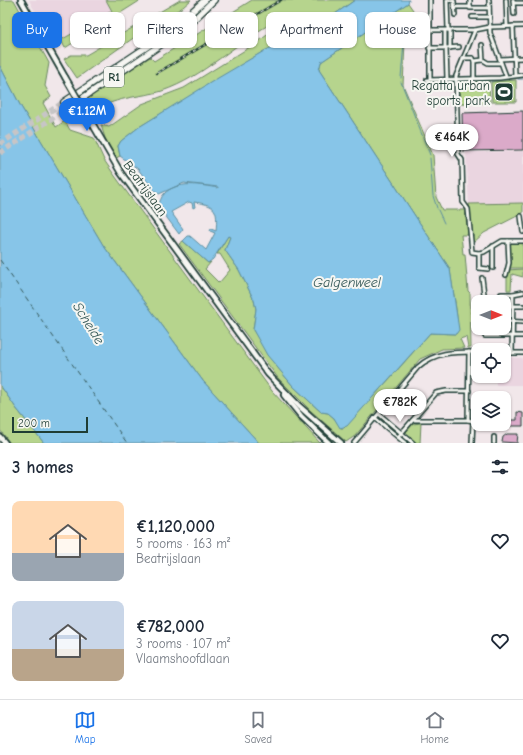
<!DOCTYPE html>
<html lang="en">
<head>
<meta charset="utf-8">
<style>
  body { margin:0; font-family:"Comic Neue",sans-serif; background:#f2f2f3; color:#1f2937; height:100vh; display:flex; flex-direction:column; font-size:15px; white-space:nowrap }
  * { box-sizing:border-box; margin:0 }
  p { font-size:13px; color:#747a83 }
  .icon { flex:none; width:22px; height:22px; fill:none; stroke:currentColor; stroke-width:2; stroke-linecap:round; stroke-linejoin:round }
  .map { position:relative; height:443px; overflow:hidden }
  .sheet { display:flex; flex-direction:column; background:#fff; flex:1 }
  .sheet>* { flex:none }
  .hud { position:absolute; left:12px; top:12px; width:499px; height:36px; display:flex; gap:8px }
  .needle { width:26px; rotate:90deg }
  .fabs { position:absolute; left:471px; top:295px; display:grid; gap:8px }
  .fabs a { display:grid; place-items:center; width:40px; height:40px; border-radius:8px; background:#fff; box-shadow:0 1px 3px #0004; font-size:20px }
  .scale { position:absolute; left:12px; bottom:10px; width:76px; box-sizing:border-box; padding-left:4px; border:2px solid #1f3d34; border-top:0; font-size:11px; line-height:14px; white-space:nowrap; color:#1f3d34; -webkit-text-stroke:3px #f6f6f2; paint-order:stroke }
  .price { position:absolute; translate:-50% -34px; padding:0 9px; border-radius:14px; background:#fff; color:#222; font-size:13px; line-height:26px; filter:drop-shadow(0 1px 2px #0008) }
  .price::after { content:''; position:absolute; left:50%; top:24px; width:12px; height:9px; margin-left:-6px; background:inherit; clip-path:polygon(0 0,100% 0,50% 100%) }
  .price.current { background:#1a73e8; color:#fff }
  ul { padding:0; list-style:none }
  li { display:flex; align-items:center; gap:12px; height:100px; padding:0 12px }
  li span { display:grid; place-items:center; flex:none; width:112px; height:80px; border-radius:8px; color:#555 }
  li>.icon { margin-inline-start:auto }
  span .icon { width:48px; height:48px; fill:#fffc; stroke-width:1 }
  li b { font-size:17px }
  h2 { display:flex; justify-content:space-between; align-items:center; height:48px; padding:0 12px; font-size:17px }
  .chip { padding:0 14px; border-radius:8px; background:#fff; box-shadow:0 1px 3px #0004; font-size:14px; line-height:36px }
  .chip.current { background:#1a73e8; color:#fff }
  .tabs { display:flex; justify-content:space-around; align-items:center; height:56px; border-top:1px solid #e0e1e3; background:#fff; font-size:11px; color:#747a83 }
  .tabs a { display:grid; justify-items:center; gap:2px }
  .tabs .current { color:#1a73e8 }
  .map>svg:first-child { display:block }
  .built { fill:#ead5e0 }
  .green { fill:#b6d48d; stroke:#6a8860 }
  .water { fill:#87c5e8; stroke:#5d8fa0 }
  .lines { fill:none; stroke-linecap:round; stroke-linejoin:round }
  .stream { stroke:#5d8fa0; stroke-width:1 }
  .ferry { stroke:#345858; stroke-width:1; stroke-dasharray:5 4; stroke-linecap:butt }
  .building { fill:#dbaac9; stroke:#1f3d34 }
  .highway-tunnel { stroke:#c7c5c6; stroke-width:5.5; stroke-dasharray:5.5 3; stroke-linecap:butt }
  .street-casing { stroke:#1f3d34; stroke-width:6 }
  .secondary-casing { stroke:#1f3d34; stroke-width:8 }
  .highway-casing { stroke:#1f3d34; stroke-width:8 }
  .street { stroke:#f6f6f2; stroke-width:3 }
  .secondary { stroke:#f6f6f2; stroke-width:4.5 }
  .highway { stroke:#f6f6f2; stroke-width:5.5 }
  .rail-casing { stroke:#1f3d34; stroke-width:2.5 }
  .rail { stroke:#f6f6f2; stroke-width:1; stroke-dasharray:3; stroke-linecap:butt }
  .secondary-bridge-casing { stroke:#1f3d34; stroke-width:8; stroke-linecap:butt }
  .secondary-bridge { stroke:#f6f6f2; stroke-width:4.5 }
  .labels { text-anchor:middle; stroke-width:4; stroke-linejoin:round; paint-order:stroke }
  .shield { fill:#f6f6f2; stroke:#60746d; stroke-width:1 }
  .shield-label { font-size:12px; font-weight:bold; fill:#1f3d34 }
  .poi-label { font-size:13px; fill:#1f3d34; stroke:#f6f6f2; text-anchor:end }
  .street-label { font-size:13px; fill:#1f3d34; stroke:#f6f6f2 }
  .water-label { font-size:14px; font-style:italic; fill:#345858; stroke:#f6f6f2 }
</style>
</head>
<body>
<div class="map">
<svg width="523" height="443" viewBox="0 0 523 443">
  <rect width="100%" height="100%" fill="#f1e7ea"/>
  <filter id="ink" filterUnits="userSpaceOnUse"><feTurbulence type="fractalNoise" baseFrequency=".025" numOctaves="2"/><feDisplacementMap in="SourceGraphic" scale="8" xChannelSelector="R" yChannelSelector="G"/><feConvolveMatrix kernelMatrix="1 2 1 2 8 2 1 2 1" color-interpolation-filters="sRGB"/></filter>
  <g filter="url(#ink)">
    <g class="built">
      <polygon points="29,0 106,0 112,11 61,40 55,37 43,15 38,17"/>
      <polygon points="523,151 523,203 469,204 466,152"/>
      <polygon points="504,357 523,358 523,385 496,385 496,376 504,376"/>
    </g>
    <g class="green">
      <polygon points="0,0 14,0 49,63 45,86 51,97 43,103 56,127 65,121 70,130 94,138 104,160 115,176 272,391 320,443 259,443 203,381 103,245 20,105 0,66"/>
      <polygon points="106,0 141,0 65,48 61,40 112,11"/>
      <polygon points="180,0 191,0 183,7 132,39 77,78 64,59 71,55 86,55"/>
      <path d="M252,0H355L308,33L293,38L264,51L139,127L121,141L118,146L120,156L116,158L105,138L101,125L109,127L142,104L184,88L258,42L267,35L275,25L274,22C236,42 204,77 162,91C144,97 107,97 94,114L84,100L150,57L154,61Z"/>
      <path d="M408,3L413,10L405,42L403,85L433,155L436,197L442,210H465L468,235H461L463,254H465L468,291L470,293L471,348H468L466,337L460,339L464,348L442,349L420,359L355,436L346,442L311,411L278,378L179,244L183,241L208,263L211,262L205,269L219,283L230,270L220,254H217L228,236L230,237L225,250L239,270L254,300L256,309L253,330L278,368L293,386L321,412L328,413L334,418L341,428H344L393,375L430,333L456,334C461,327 451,282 450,269L319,70L321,62Z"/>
      <polygon points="489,80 490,103 459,104 459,81"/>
      <polygon points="516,80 516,102 492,102 491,82"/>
      <polygon points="523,203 523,213 484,233 473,243 469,204"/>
      <polygon points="509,243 523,243 523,268 508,268"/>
      <polygon points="523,269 523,277 512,274 511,290 507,290 507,270"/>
      <polygon points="0,385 16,408 44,443 10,443 0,430"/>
      <polygon points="421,423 420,443 416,443 406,432 413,424"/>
    </g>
    <g class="water">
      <path d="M355,0H409L408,3L321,62L319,70L450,269L459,330L456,334L430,333L347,426L340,428L334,418L328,413L321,412L293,386L267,355L253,330L256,309L254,300L239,270L225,250L230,237L228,236L213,259L208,263L183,241L188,236H190L206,250L215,233L210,231L211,229L216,231C218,209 216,205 194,202L195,207L193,208L192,203L189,202L171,212L183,229L179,234L158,206C160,202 161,197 164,194C177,180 201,185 218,188V187L184,183L159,194L153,189L138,169L120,156L118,146L121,141L139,127L218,78L264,51L293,38L308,33Z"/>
      <polygon points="0,66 20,105 103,245 203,381 259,443 44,443 16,408 0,385"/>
    </g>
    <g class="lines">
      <g class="stream">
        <polyline points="408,27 411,15"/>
        <polyline points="401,78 404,42 406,31"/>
        <polyline points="518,79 523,79"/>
        <polyline points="491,81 516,78"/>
        <polyline points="401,82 430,155"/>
        <polyline points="460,82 489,81"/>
        <polyline points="430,158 433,196 437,208"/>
        <polyline points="438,210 444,223"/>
      </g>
      <polyline class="ferry" points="0,260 127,443"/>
    </g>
    <g class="building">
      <polygon points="523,111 523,150 463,151 462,113"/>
      <polygon points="517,412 523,413 523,426 508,426 508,420 517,420"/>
      <polygon points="507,434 518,434 517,443 502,442 503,437"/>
    </g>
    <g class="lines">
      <g class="highway-tunnel">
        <polyline points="0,144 64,102"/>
        <polyline points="0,153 68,108"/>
      </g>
      <g class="street-casing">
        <g id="street">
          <polyline points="430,0 430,79"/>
          <polyline points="447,0 448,30"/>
          <polyline points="448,0 454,1 455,15"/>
          <polyline points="470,0 470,8 489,8"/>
          <polyline points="489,0 490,33 506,76"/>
          <polyline points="506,0 507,26"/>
          <polyline points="513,0 514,14"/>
          <polyline points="514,3 523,3"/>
          <polyline points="454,7 470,7"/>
          <polyline points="472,17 489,17"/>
          <polyline points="513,26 515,75"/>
          <polyline points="430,30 475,30 490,27 523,26"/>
          <polyline points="450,30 450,48"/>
          <polyline points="475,30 456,76 458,154 462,160 463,202 468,209 472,252 479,253"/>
          <polyline points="445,31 445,47"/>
          <polyline points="482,45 483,60 488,63 501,63"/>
          <polyline points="429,48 446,48"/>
          <polyline points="463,58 473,58 474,61"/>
          <polyline points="500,59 523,58"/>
          <polyline points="474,78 474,61 483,60"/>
          <polyline points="447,79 446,48 459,47"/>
          <polyline points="427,80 500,78 523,75"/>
          <polyline points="521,216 523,232"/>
          <polyline points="493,246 493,268"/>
          <polyline points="488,269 479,268 479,253 484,252 502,241 523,241"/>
          <polyline points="506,275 509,263 508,241"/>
          <polyline points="482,278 485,302"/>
          <polyline points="501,294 513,294"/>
          <polyline points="504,306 523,306"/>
          <polyline points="504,321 523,322"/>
          <polyline points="485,328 485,336 523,336"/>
          <polyline points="469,352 468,420 473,421 472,443"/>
          <polyline points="504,353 523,353"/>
          <polyline points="512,353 513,294 523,292"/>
          <polyline points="379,414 413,443"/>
          <polyline points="375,418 405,443"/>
          <polyline points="413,420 468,420"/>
          <polyline points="398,437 436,393 446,391 469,391"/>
          <path d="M354,443L418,367C436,351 456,352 478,352"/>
          <polyline points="494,443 494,437"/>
        </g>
      </g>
      <g class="secondary-casing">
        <g id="secondary">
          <polyline points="21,0 65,77"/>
          <polyline points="89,118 121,173 268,374 299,406 341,443"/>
          <polyline points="284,395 301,416 329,443"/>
          <polyline points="0,437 5,443"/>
        </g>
      </g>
      <g class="highway-casing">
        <g id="highway">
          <polyline points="64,102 169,32 205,0"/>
          <polyline points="68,108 184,29 214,0"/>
        </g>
      </g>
      <use href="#street" class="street"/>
      <use href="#secondary" class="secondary"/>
      <use href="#highway" class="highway"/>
      <g class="rail-casing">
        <polyline id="rail" points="157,73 281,0"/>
      </g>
      <use href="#rail" class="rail"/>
      <g class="secondary-bridge-casing">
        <polyline id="secondary-bridge" points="65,77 89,118"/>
      </g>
      <use href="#secondary-bridge" class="secondary-bridge"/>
    </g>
  </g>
  <defs>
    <g id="stadium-square" transform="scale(1)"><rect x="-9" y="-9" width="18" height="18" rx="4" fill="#1f3d34" stroke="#f6f6f2"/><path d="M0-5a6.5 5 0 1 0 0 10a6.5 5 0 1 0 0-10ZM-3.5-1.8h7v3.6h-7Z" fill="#fff"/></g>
  </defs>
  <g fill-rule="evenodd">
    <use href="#stadium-square" x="504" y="92"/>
  </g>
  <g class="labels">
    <rect class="shield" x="104" y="67" width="20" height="20" rx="3"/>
    <g class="shield-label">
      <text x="114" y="81">R1</text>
    </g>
    <g class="poi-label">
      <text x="490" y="90">Regatta urban<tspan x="490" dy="15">sports park</tspan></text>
    </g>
    <g class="street-label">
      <text transform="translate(146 188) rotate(54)" y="5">Beatrijslaan</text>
    </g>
    <g class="water-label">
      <text x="347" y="287">Galgenweel</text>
      <text transform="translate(89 323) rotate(58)" y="5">Schelde</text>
    </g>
  </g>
</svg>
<div class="fabs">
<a><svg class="needle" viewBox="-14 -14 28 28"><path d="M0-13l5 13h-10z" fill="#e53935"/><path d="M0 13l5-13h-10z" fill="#747a83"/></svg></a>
<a><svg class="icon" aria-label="locate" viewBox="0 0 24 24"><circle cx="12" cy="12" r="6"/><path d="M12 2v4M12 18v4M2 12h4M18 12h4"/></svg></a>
<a><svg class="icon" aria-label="layers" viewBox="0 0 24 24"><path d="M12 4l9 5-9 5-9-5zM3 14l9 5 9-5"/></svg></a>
</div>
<div class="scale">200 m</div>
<b class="price current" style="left:87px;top:132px">€1.12M</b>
<b class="price" style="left:452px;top:158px">€464K</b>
<b class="price" style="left:400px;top:423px">€782K</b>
<div class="hud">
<a class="chip current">Buy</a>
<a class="chip">Rent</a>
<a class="chip">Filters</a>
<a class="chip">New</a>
<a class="chip">Apartment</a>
<a class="chip">House</a>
</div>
</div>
<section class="sheet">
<h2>3 homes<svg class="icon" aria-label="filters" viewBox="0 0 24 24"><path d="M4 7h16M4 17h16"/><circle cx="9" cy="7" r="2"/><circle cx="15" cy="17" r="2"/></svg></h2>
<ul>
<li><span style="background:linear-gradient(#ffd9b3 65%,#9aa5b1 0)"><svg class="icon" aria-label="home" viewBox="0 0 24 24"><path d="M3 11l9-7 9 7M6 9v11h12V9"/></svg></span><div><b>€1,120,000</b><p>5 rooms · 163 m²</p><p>Beatrijslaan</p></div><svg class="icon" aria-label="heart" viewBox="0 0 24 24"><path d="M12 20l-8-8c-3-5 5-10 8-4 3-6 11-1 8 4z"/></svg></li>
<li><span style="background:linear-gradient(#c9d6e8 60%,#b9a48a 0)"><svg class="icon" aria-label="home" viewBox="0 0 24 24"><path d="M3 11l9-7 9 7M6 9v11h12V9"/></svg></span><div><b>€782,000</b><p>3 rooms · 107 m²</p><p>Vlaamshoofdlaan</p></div><svg class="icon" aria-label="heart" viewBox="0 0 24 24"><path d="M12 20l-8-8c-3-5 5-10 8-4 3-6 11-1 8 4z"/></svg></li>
</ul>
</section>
<nav class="tabs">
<a class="current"><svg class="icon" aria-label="map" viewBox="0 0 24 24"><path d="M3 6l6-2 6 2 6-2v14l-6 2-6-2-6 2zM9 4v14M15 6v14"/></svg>Map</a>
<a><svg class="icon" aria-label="saved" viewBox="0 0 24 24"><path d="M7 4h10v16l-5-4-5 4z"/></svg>Saved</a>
<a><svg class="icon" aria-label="home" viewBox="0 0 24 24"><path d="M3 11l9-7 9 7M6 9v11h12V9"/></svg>Home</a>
</nav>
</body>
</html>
